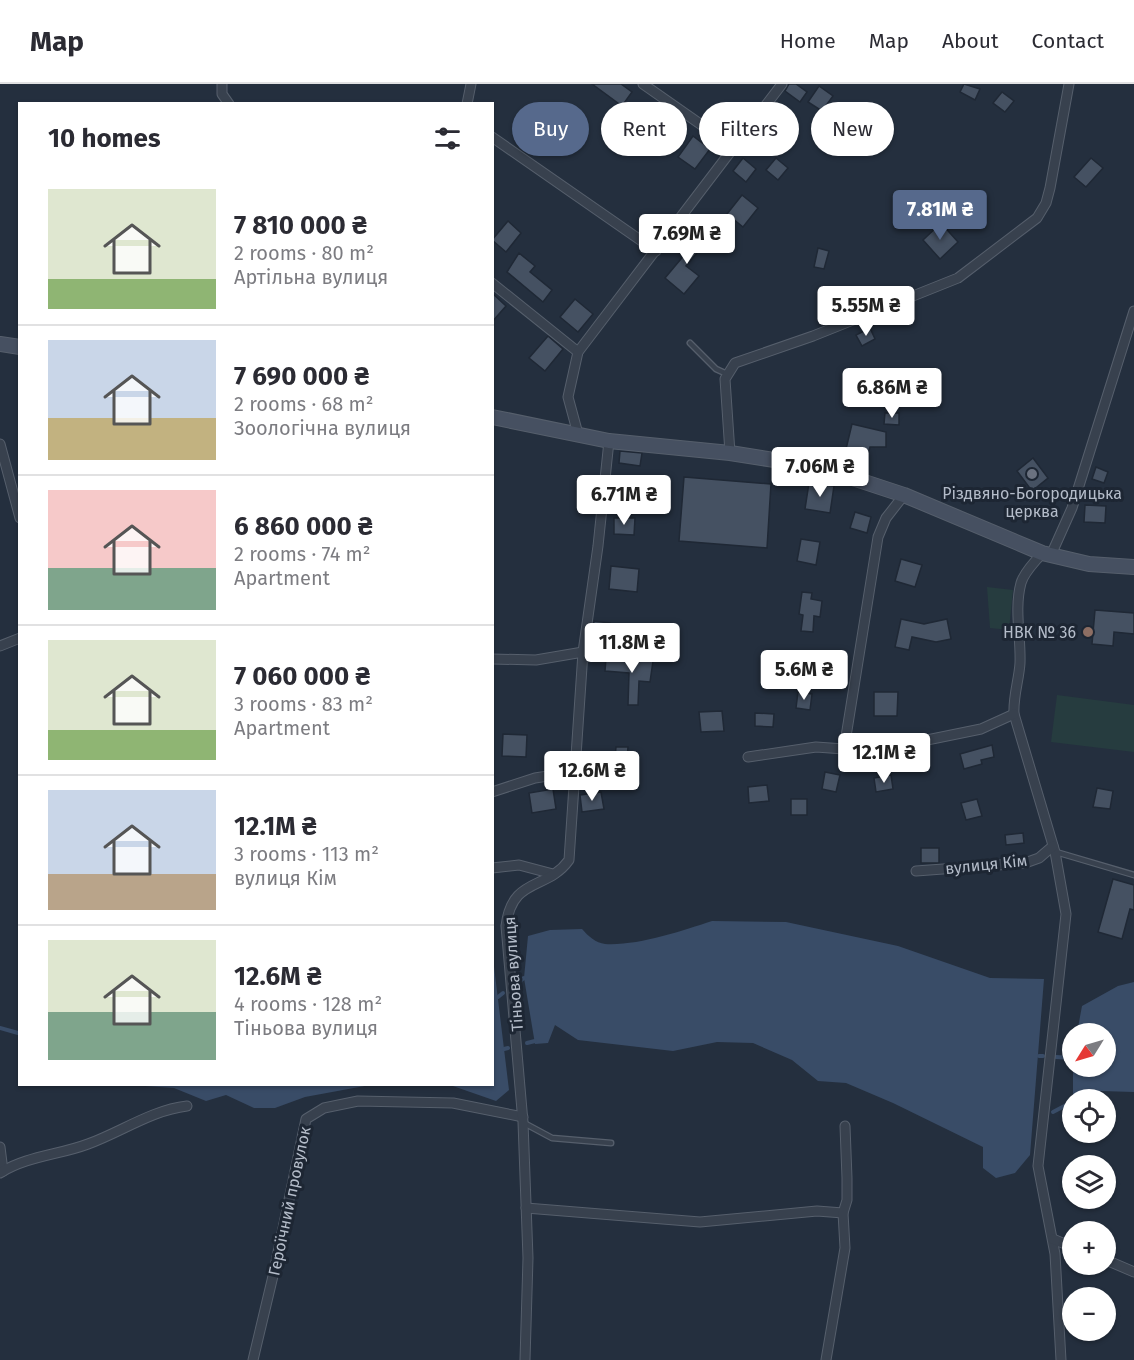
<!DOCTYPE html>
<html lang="en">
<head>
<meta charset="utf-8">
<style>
  body { margin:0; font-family:"Fira Sans",sans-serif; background:#f7f7f7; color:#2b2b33; height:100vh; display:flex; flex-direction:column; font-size:22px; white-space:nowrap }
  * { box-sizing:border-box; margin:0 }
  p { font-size:20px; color:#7c7c81 }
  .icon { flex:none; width:33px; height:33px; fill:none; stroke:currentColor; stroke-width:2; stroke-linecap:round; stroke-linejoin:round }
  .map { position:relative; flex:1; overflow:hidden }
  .sheet { position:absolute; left:18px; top:18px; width:476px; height:984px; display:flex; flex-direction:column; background:#fff; border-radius:0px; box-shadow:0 2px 4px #0004 }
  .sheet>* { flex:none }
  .hud { position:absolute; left:512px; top:18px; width:532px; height:54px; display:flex; gap:12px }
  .needle { width:39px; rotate:233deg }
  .tools { position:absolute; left:1062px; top:939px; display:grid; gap:12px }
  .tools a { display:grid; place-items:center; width:54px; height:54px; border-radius:50%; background:#fff; box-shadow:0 2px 4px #0004; font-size:30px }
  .price { position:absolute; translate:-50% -51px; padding:0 14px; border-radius:6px; background:#fff; color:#222; font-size:20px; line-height:39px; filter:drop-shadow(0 2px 3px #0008) }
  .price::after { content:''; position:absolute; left:50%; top:36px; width:18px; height:14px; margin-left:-9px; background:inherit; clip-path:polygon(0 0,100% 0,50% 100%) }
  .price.selected { background:#56698c; color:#fff }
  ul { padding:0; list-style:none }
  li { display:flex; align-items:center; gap:18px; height:150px; padding:0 30px }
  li+li { border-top:2px solid #e1e1e2 }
  li span { display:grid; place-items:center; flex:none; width:168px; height:120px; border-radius:0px; color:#555 }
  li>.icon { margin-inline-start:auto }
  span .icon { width:72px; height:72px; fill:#fffc; stroke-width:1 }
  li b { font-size:26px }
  h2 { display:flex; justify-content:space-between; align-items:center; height:72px; padding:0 30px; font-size:26px }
  .chip { padding:0 21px; border-radius:27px; background:#fff; box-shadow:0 2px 4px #0004; font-size:21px; line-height:54px }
  .chip.selected { background:#56698c; color:#fff }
  header { display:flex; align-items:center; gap:36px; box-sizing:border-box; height:84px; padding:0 30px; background:#fff; border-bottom:2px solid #e1e1e2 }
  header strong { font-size:28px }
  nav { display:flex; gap:33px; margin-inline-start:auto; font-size:21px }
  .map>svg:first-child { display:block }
  .green { fill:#263c3f }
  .water { fill:#394c67 }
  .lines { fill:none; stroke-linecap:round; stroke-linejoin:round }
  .stream { stroke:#394c67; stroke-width:4 }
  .building { fill:#455162; stroke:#1f2835; stroke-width:1.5 }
  .lane-casing { stroke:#565f6c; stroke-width:7 }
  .street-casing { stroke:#565f6c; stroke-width:11 }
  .secondary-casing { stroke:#565f6c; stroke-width:16 }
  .lane { stroke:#38414e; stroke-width:4.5 }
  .street { stroke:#38414e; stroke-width:9 }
  .secondary { stroke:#465061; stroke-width:14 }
  .worship-dot { fill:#6b7280; stroke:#1d2633; stroke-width:2 }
  .education-dot { fill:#8d6e63; stroke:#1d2633; stroke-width:2 }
  .labels { text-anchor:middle; stroke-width:6; stroke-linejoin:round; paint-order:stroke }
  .poi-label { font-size:16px; fill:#b4bcc9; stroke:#1d2633 }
  .street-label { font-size:16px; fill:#b4bcc9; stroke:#1d2633 }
</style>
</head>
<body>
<header>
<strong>Map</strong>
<nav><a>Home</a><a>Map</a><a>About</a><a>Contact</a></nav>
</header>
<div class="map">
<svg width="1134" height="1276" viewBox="0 0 1134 1276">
  <rect width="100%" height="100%" fill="#242f3e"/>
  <g class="green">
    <polygon points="987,503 1013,506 1009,546 990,544"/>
    <polygon points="1057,611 1134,621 1134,668 1051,658"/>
  </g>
  <g class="water">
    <path d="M712,837L786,838L898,862L990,894L1044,895L1030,1071L1015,1089L996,1094L983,1084V1063L893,1019L846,999L818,997L792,976L753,959L717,958L673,967L578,956L555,941L548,959L535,960L524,894L528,852L550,846L582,845C588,852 596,859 605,860C637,862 682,847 712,837Z"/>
    <polygon points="492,866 509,1006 496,1017 450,1001 492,1000"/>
    <polygon points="1134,898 1134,1008 1101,1007 1089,1015 1073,1015 1073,983 1106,982 1106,950 1077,949 1082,922 1118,902"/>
    <polygon points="131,1001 370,1001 305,1013 275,1024 254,1024 226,1011 206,1017 174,1004"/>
  </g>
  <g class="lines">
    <g class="stream">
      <polyline points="521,896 524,894"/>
      <polyline points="498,913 503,909"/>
      <polyline points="0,944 18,949"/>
      <polyline points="527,959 535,957"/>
      <polyline points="504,965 508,964"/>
      <polyline points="1039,972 1043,972"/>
      <polyline points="1056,973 1072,974"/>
      <polyline points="1053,1028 1072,1018"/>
    </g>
  </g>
  <g class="building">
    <polygon points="592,0 621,0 632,8 622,22"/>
    <polygon points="789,0 796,0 807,8 800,18 785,7"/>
    <polygon points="964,0 980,5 975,16 960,8"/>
    <polygon points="819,2 833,12 822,27 808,18"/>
    <polygon points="1002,8 1014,17 1005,28 993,19"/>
    <polygon points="648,19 669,33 652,57 631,43"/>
    <polygon points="768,31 794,53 785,64 766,49 764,52 756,46"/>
    <polygon points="693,52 710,65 695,85 678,73"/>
    <polygon points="743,74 756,85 746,98 733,87"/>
    <polygon points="776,74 788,84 778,96 766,86"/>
    <polygon points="1091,74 1103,84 1086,103 1074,93"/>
    <polygon points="742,111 758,124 743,143 727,130"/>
    <polygon points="508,137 521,149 506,168 492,156"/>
    <polygon points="941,139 958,158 940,175 923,156"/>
    <polygon points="694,146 707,157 686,182 699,192 684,210 665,194 691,163 684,158"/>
    <polygon points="818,164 829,167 824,185 814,183"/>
    <polygon points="519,169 535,182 530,188 552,206 543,218 507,188"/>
    <polygon points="492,209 506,222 492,238"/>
    <polygon points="575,215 593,230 578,248 560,233"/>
    <polygon points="870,244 875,255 862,262 856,251"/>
    <polygon points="548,252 563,265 545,287 529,274"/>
    <polygon points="885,329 899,329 899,341 884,340"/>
    <polygon points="852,340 886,348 886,363 870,363 868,370 846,365"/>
    <polygon points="620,367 642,369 640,382 619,379"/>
    <polygon points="1033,374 1048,394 1032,407 1017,387"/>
    <polygon points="1096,383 1108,388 1104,399 1092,395"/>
    <polygon points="684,393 771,400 767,464 679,457"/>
    <polygon points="809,399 834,402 830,429 805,425"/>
    <polygon points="1085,421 1106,422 1105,439 1084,438"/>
    <polygon points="855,428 871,433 867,449 850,444"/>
    <polygon points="614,434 635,434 634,451 614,450"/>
    <polygon points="801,455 820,458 816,481 797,477"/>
    <polygon points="901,475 922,481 915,503 895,497"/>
    <polygon points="611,482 639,485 637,508 609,505"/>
    <polygon points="802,508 812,509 811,515 822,517 820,533 814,532 813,548 801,547 803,531 799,530"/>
    <polygon points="1095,526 1134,529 1134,550 1114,548 1113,562 1092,560"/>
    <polygon points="901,535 924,540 947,535 951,555 936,558 912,553 909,566 895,563"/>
    <polygon points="594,537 610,539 609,555 592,553"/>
    <polygon points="606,574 653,577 650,598 639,597 638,621 628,621 629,589 605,587"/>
    <polygon points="798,608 812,610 810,626 796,624"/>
    <polygon points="874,608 898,608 897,632 874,632"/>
    <polygon points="722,627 724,647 701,648 699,628"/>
    <polygon points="755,629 774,630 773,643 755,642"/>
    <polygon points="503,650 527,651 526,673 502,672"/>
    <polygon points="992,661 994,673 981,676 982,680 964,685 960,670"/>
    <polygon points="616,663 628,663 626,686 614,685"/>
    <polygon points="825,688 840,691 836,708 822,705"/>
    <polygon points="891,691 893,705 876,708 874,694"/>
    <polygon points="767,701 769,717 749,719 748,703"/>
    <polygon points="1097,704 1113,707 1110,725 1093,723"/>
    <polygon points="553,705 556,725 532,729 529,709"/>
    <polygon points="601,708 604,725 582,728 580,711"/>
    <rect x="791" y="715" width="16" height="16"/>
    <polygon points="977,715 982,732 966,736 961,719"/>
    <polygon points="1023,749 1024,759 1006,761 1005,751"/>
    <rect x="921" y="764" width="18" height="15"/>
    <polygon points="1113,795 1134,801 1134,826 1130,825 1122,855 1098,848"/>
  </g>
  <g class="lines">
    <g class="lane-casing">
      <g id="lane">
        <polyline points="690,259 716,285 727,290"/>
        <polyline points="1056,768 1134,791"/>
        <polyline points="524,1039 552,1054 611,1059"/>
      </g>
    </g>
    <g class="street-casing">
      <g id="street">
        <polyline points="222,0 222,10 229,20"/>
        <polyline points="643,0 733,63"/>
        <polyline points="467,20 471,0"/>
        <polyline points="492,53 656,167"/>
        <polyline points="492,199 578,268"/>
        <polyline points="578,350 568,313 578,268 782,0"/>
        <polyline points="0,360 20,434"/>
        <polyline points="730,369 725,295 735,279 813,252 958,194 1037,134 1046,119 1050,104 1069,0"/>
        <path d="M1042,469C1035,478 1024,488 1021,499C1014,525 1021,553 1020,579C1019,596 1013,612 1014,630L1055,768L1066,830L1038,1082L1055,1170L1061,1276"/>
        <polyline points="1051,471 1072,424 1134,227"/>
        <polyline points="0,562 20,554"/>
        <polyline points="492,575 536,576 583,568"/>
        <polyline points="844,665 878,453 886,434 904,411"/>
        <polyline points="748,673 816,663 844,665 927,656 981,645 1014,630"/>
        <polyline points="492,708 535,694 574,688"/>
        <polyline points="492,784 519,781 553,790"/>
        <polyline points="916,787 1025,779 1039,774 1053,762"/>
        <polyline points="0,1063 3,1087"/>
        <path d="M0,1089C27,1072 59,1071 88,1060C121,1048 152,1026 187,1022"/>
        <polyline points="526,1124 700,1138 817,1127 843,1129"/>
        <polyline points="1053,1155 1072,1163"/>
        <polyline points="1106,1176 1134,1188"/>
        <polyline points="253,1276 273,1192 306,1035 324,1024 358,1017 453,1019 523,1033"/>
        <path d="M525,1276L528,1174L523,1038L506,842C512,792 547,807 569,776L583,568L598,462L609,357"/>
        <polyline points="826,1276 845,1164 843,1129 847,1116 847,1094 845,1042"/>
      </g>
    </g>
    <g class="secondary-casing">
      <g id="secondary">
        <polyline points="0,260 20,263"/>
        <polyline points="492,333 609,357 730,369 819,383 904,411 1042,469 1089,480 1134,483"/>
      </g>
    </g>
    <use href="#lane" class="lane"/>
    <use href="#street" class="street"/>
    <use href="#secondary" class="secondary"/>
  </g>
  <circle class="worship-dot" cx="1032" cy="390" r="6"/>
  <circle class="education-dot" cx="1088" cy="548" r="6"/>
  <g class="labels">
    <g class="poi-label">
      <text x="1032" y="415">Різдвяно-Богородицька<tspan x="1032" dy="18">церква</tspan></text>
      <text x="1076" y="554" text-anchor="end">НВК № 36</text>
    </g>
    <g class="street-label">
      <text transform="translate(986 780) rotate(-6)" y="6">вулиця Кім</text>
      <text transform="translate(513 890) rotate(-94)" y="6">Тіньова вулиця</text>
      <text transform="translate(289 1117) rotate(-78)" y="6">Героїчний провулок</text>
    </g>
  </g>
</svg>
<div class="tools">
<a><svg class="needle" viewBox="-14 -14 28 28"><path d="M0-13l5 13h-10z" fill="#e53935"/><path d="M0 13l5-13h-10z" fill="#7c7c81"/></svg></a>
<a><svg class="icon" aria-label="locate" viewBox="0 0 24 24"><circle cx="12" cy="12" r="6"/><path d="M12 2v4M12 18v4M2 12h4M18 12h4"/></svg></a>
<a><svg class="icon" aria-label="layers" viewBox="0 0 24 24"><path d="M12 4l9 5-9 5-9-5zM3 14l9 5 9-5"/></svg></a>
<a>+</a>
<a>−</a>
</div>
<b class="price selected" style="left:940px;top:157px">7.81M ₴</b>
<b class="price" style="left:687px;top:181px">7.69M ₴</b>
<b class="price" style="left:866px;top:253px">5.55M ₴</b>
<b class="price" style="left:892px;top:335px">6.86M ₴</b>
<b class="price" style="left:820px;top:414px">7.06M ₴</b>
<b class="price" style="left:624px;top:442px">6.71M ₴</b>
<b class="price" style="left:632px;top:590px">11.8M ₴</b>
<b class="price" style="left:804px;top:617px">5.6M ₴</b>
<b class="price" style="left:884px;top:700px">12.1M ₴</b>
<b class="price" style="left:592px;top:718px">12.6M ₴</b>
<div class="hud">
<a class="chip selected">Buy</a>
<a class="chip">Rent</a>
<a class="chip">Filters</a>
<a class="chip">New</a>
</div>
<section class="sheet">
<h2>10 homes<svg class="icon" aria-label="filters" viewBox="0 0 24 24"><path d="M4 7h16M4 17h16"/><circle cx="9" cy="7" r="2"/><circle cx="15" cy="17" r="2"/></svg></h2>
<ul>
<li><span style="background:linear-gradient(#dfe7d0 75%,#8fb573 0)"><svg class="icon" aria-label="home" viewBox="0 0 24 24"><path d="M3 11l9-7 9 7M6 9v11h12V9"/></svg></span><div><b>7 810 000 ₴</b><p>2 rooms · 80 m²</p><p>Артільна вулиця</p></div></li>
<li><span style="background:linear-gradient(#c9d6e8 65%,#c2b280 0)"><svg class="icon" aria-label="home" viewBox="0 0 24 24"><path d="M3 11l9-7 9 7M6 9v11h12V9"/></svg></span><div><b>7 690 000 ₴</b><p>2 rooms · 68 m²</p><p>Зоологічна вулиця</p></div></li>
<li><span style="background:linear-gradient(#f6c9c9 65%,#7fa58c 0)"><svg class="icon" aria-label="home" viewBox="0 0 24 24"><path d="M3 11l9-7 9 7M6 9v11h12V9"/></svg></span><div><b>6 860 000 ₴</b><p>2 rooms · 74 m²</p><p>Apartment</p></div></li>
<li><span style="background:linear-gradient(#dfe7d0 75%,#8fb573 0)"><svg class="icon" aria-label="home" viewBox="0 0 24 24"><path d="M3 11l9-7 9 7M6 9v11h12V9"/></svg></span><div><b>7 060 000 ₴</b><p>3 rooms · 83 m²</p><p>Apartment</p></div></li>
<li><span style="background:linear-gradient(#c9d6e8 70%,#b9a48a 0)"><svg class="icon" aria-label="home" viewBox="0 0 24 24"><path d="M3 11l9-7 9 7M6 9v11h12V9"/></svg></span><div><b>12.1M ₴</b><p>3 rooms · 113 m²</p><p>вулиця Кім</p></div></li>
<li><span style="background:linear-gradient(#dfe7d0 60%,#7fa58c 0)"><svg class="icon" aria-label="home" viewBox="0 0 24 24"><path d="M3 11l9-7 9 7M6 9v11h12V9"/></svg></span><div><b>12.6M ₴</b><p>4 rooms · 128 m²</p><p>Тіньова вулиця</p></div></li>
</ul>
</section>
</div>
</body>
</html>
